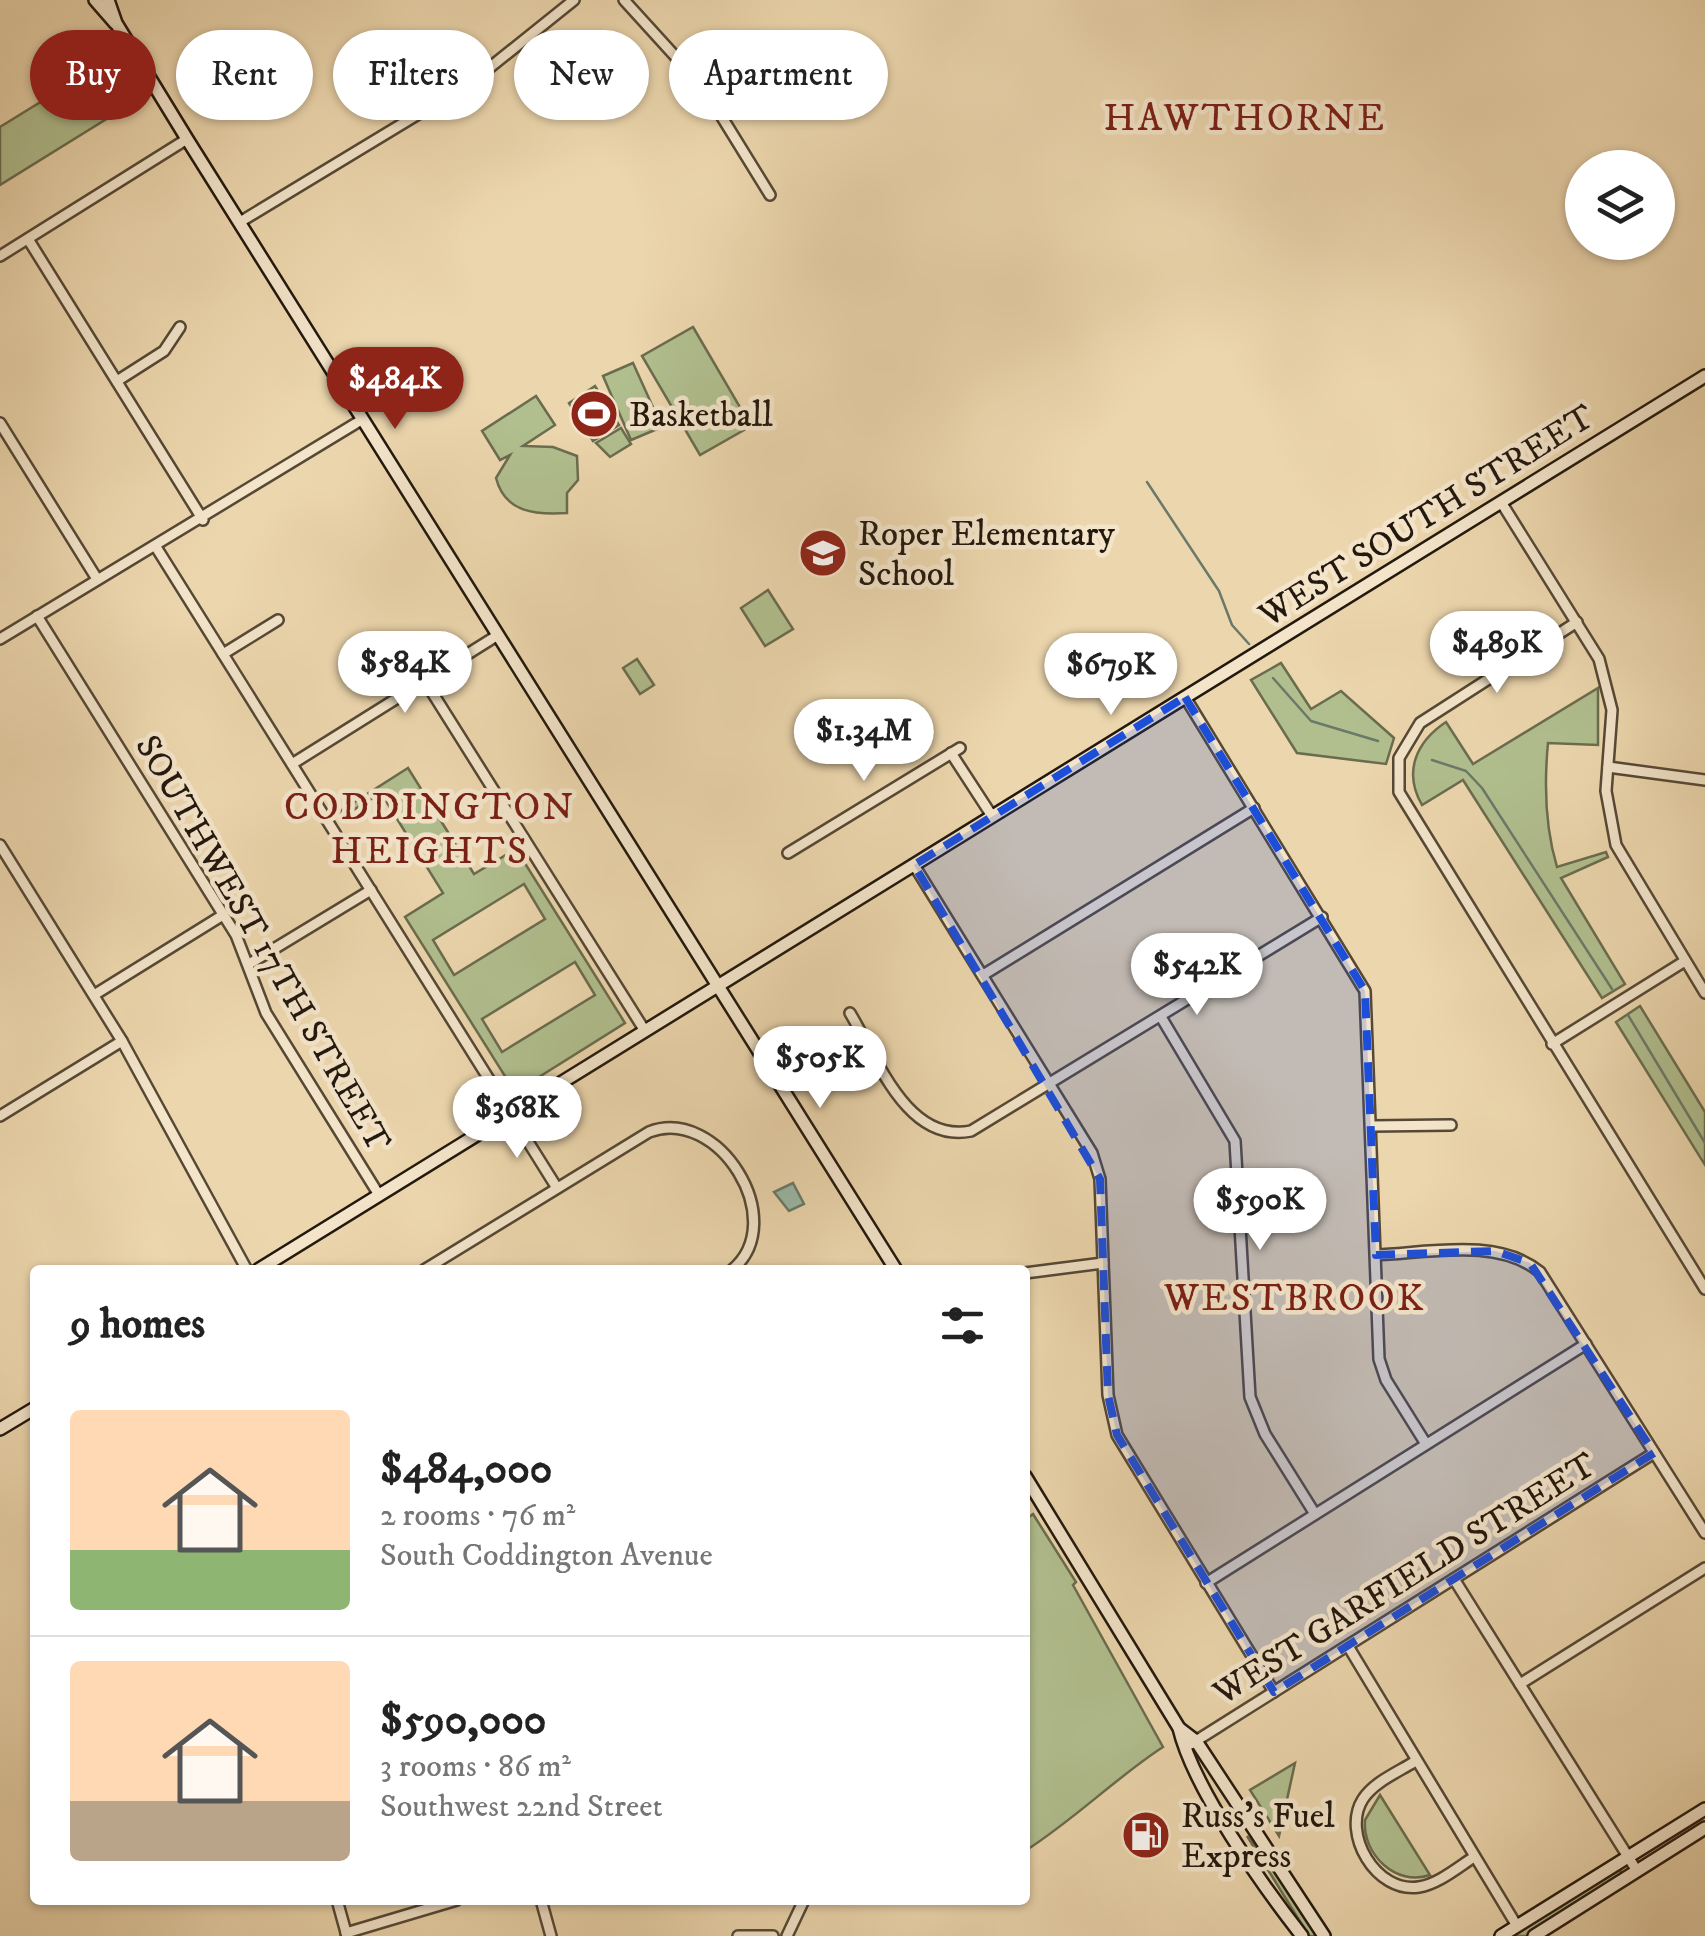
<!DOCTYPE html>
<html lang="en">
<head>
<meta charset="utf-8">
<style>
  body { margin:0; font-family:"IM FELL DW Pica",serif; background:#f6f6f6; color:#222; height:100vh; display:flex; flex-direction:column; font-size:38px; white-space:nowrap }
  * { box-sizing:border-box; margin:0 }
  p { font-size:32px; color:#767676 }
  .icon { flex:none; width:55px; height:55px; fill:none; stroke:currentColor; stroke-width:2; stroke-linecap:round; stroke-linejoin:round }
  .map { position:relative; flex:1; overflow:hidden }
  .side { position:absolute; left:30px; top:1265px; width:1000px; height:640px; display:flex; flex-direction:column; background:#fff; border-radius:10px; box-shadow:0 2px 8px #0004 }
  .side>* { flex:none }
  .banner { position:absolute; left:30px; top:30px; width:1000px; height:90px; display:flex; gap:20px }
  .fabs { position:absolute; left:1565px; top:150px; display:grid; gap:20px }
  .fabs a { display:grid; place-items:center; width:110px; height:110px; border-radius:50%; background:#fff; box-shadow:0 2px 8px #0004; font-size:50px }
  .price { position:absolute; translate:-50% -85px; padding:0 22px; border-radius:35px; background:#fff; color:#222; font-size:32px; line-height:65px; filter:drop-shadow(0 2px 5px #0008) }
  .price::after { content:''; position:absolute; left:50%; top:60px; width:30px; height:22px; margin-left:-15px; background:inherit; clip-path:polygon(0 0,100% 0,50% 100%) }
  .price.on { background:#8f2418; color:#fff }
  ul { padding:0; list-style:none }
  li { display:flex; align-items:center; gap:30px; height:250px; padding:0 40px }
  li+li { border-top:2px solid #e0e0e0 }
  li span { display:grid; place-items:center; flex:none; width:280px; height:200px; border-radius:10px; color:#555 }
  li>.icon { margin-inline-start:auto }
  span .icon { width:120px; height:120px; fill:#fffc; stroke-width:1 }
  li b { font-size:42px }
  h2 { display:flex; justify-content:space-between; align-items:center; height:120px; padding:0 40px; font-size:42px }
  .pill { padding:0 35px; border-radius:45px; background:#fff; box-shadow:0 2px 8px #0004; font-size:35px; line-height:90px }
  .pill.on { background:#8f2418; color:#fff }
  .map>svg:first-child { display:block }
  .green { fill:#b1bf8f; stroke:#6a6c4e; stroke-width:2.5; fill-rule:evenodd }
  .water { fill:#99b9a7; stroke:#6a7969; stroke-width:2.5 }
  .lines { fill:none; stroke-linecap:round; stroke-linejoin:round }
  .stream { stroke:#6a7969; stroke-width:2.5 }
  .street-casing { stroke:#554835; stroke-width:14 }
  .secondary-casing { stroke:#23180d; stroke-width:16 }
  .street { stroke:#f3e4ca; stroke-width:9 }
  .secondary { stroke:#f3e4ca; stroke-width:11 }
  .marked { fill:#1d4ed8; fill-opacity:0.2; stroke:#1d4ed8; stroke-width:8; stroke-dasharray:20 12; stroke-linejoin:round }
  .labels { text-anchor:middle; stroke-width:9; stroke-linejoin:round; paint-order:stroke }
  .poi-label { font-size:35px; fill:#23180d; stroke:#f3e4ca; text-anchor:start }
  .street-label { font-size:35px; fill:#23180d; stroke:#f3e4ca }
  .neighbourhood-label { font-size:38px; letter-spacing:2.5px; fill:#7a1f14; stroke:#f3e4ca }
</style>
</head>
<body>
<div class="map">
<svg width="1705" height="1936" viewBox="0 0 1705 1936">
  <rect width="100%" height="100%" fill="#ecd6ad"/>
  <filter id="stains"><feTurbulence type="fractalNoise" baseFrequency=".002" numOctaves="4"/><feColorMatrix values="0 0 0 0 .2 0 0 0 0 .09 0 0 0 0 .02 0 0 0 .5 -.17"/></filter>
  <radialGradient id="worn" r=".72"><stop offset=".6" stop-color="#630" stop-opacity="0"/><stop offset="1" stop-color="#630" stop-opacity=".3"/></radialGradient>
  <g class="green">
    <polygon points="112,58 137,100 0,185 0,127"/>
    <polygon points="693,327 751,426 700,455 642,356"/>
    <polygon points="633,363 662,427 631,440 603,376"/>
    <polygon points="595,386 619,425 593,441 569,403"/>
    <path d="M536,396L555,425L523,446L553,447L577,456L578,480L567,493V513C536,515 505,513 496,478L510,455L500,460L482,431Z"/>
    <polygon points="621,428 631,444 610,457 596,443"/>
    <polygon points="768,590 793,629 765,646 741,608"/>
    <polygon points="637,659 654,685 640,694 623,668"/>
    <polygon points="1281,663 1311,709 1341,691 1394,738 1386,764 1297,753 1251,680"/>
    <path d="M1598,688V745L1548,743C1544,785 1545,827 1557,867L1606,852L1608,857L1561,878L1625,984L1602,998L1463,780L1422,805C1403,772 1416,742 1446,722L1473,764Z"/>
    <path d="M408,768L474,874L516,849L625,1023L515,1092L405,917L443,893L381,793L342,817L339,812ZM524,884L545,919L454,975L433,940ZM575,962L595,995L502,1052L482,1019Z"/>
    <polygon points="1640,1006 1705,1112 1705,1165 1616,1022"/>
    <path d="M1033,1514L1076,1582L1073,1585L1163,1747C1118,1776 1074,1820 1025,1851V1520Z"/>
    <polygon points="1295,1763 1279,1836 1250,1790"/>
    <path d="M1380,1795L1430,1875C1396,1887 1362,1854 1365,1820Z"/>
    <polygon points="1247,1836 1267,1858 1318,1936 1309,1936"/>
    <polygon points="1622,1866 1619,1878 1528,1936 1509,1936"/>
  </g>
  <polygon class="water" points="793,1183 804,1204 789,1211 774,1192"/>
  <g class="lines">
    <g class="stream">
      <polyline points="1147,482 1219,591 1232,625 1249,644"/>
      <polyline points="1273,678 1311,721 1378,741"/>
      <polyline points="1432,760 1466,771 1482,788 1612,989"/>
      <polyline points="1628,1015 1705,1143"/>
    </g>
    <g class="street-casing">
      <g id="street">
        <polyline points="624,0 704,88 770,195"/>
        <polyline points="240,222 473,81 574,0"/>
        <polyline points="28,239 203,520"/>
        <polyline points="0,256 187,139"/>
        <polyline points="117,381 164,351 180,327"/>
        <polyline points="0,423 97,579"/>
        <polyline points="1501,502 1599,659 1612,710 1606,791 1616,845 1705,993"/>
        <polyline points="156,547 557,1188"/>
        <polyline points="37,616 236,935 266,1013 379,1195"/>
        <polyline points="1577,622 1420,723 1399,758 1399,792 1705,1289"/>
        <polyline points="0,639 363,419"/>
        <polyline points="223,654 278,620"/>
        <polyline points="425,681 645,1031"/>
        <polyline points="1185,697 1365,991 1379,1359 1386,1380 1426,1444"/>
        <polyline points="951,753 992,816"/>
        <polyline points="292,764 498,635"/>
        <polyline points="1608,767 1705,780"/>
        <polyline points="0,845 122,1041 247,1270"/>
        <polyline points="788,853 960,748"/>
        <polyline points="914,865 1092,1153 1100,1179 1108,1395 1117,1435 1274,1692"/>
        <polyline points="249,964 371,890"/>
        <polyline points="983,975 1254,808"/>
        <polyline points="94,995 223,915"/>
        <path d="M850,1013C877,1058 907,1144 971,1131L1322,917"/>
        <polyline points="1161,1017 1235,1141 1250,1397 1265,1434 1315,1514"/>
        <polyline points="1552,1044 1685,961"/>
        <polyline points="0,1116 122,1041"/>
        <polyline points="1372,1126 1451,1125"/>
        <path d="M1376,1255C1427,1253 1498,1237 1540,1272L1705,1533"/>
        <path d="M424,1270L649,1132C718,1105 791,1221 732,1270"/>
        <polyline points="1025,1273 1103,1263"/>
        <polyline points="1454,1579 1637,1871"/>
        <polyline points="1206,1583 1586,1344"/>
        <polyline points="1348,1646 1517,1926"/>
        <polyline points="1520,1684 1705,1568"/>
        <polyline points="1191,1744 1654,1453"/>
        <path d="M1414,1762C1398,1772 1374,1782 1363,1799C1341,1833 1376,1894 1419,1887C1438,1884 1457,1868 1474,1857"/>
        <polyline points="337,1900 347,1936"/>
        <polyline points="541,1900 551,1936"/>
        <polyline points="346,1933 457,1900"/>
        <polyline points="738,1936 773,1936"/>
        <polyline points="787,1936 804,1900"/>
      </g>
    </g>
    <g class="secondary-casing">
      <g id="secondary">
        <polyline points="95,0 115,23"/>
        <polyline points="108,0 116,23 187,139 896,1270"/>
        <polyline points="258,1270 1705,376"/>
        <polyline points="0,1429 35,1408"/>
        <path d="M1025,1476L1179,1728C1193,1788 1263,1886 1302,1936"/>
        <polyline points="1179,1728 1196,1741 1324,1936"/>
        <polyline points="1501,1936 1705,1809"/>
        <polyline points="1534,1936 1705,1828"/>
      </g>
    </g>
    <use href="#street" class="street"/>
    <use href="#secondary" class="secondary"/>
  </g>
  <path class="marked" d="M1185,697L1365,991L1376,1255L1495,1251L1530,1263L1654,1453L1274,1692L1117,1435L1108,1395L1100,1179L914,865Z"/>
  <defs>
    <g id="stadium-disc" transform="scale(2.5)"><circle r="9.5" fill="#8f2418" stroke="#f3e4ca"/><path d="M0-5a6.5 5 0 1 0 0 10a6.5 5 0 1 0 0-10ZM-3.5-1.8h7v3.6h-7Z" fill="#fff"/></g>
    <g id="school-disc" transform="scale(2.5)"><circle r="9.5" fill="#8f2418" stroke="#f3e4ca"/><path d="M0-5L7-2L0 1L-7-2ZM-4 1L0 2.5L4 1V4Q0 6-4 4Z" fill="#fff"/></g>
    <g id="fuel-disc" transform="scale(2.5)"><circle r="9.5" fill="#8f2418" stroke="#f3e4ca"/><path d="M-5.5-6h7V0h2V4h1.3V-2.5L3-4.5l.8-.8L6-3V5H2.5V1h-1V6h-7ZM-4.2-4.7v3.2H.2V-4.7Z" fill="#fff"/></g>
  </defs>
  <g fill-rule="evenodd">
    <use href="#stadium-disc" x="594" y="414"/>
    <use href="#school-disc" x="823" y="553"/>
    <use href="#fuel-disc" x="1146" y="1835"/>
  </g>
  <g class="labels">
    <g class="poi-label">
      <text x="629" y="426">Basketball</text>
      <text x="858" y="545">Roper Elementary<tspan x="858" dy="40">School</tspan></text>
      <text x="1181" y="1827">Russ's Fuel<tspan x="1181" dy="40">Express</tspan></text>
    </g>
    <g class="street-label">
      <text transform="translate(1426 515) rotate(-32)" y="12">WEST SOUTH STREET</text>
      <text transform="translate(264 943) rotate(60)" y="12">SOUTHWEST 17TH STREET</text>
      <text transform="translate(1404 1578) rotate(-32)" y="12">WEST GARFIELD STREET</text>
    </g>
    <g class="neighbourhood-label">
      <text x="1245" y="130">HAWTHORNE</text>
      <text x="430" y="819">CODDINGTON<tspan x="430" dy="44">HEIGHTS</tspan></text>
      <text x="1295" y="1310">WESTBROOK</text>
    </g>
  </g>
  <rect width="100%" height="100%" filter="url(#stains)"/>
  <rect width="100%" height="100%" fill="url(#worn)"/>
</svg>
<div class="fabs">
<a><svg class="icon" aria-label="layers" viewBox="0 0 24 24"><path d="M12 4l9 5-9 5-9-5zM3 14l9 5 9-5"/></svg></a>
</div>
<b class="price on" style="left:395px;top:432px">$484K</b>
<b class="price" style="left:1497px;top:696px">$489K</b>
<b class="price" style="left:405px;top:716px">$584K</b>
<b class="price" style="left:1111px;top:718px">$679K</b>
<b class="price" style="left:864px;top:784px">$1.34M</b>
<b class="price" style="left:1197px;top:1018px">$542K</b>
<b class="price" style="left:820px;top:1111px">$505K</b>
<b class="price" style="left:517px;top:1161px">$368K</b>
<b class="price" style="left:1260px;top:1253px">$590K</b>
<div class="banner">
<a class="pill on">Buy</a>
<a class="pill">Rent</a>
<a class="pill">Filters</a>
<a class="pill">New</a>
<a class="pill">Apartment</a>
</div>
<section class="side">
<h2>9 homes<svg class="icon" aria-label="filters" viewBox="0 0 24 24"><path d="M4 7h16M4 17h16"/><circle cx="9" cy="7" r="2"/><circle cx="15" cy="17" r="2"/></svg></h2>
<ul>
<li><span style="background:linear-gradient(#ffd9b3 70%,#8fb573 0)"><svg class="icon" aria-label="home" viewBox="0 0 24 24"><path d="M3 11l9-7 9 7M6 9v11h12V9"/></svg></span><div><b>$484,000</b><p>2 rooms · 76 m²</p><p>South Coddington Avenue</p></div></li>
<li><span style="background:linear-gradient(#ffd9b3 70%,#b9a48a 0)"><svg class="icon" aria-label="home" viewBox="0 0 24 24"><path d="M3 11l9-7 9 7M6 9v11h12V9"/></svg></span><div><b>$590,000</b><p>3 rooms · 86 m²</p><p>Southwest 22nd Street</p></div></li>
</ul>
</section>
</div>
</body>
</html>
